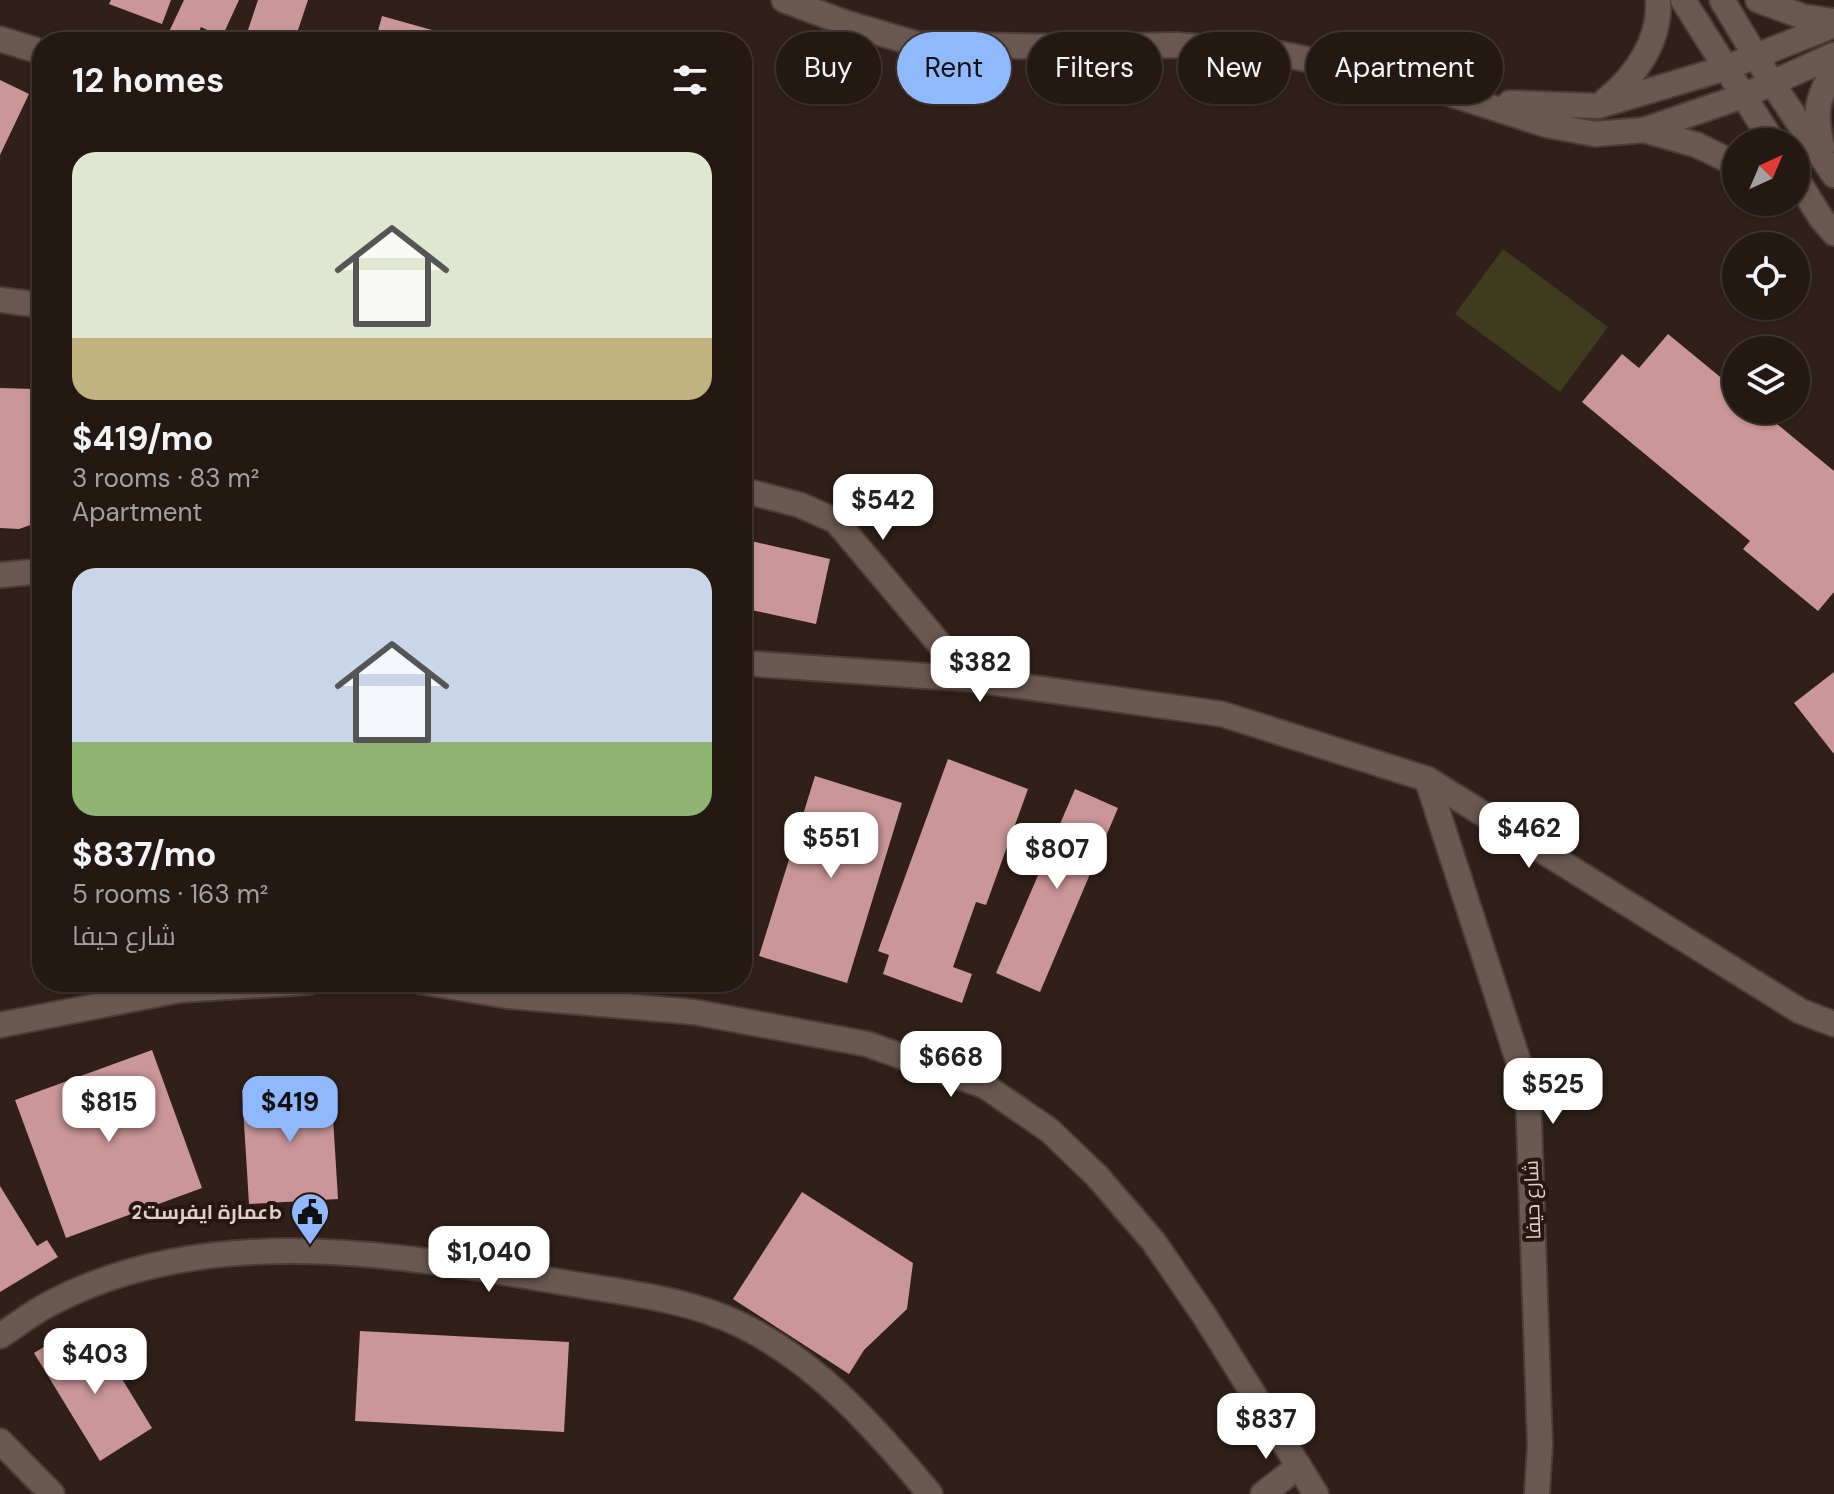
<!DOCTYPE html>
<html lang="en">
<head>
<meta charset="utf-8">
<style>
  body { margin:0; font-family:"DM Sans",Cairo,sans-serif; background:#302521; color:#f1f3f6; height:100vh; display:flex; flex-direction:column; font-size:30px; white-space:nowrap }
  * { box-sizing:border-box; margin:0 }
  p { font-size:26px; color:#a3a0a0 }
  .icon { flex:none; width:44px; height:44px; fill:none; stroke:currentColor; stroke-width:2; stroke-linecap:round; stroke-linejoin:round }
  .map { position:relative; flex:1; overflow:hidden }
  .sheet { position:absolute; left:32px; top:32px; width:720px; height:960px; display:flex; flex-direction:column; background:#241813; border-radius:32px; box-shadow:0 2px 6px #0004,0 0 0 2px #413733 }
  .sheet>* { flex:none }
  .guide { position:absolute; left:776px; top:32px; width:760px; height:72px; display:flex; gap:16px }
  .needle { width:52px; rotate:44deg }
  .buttons { position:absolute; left:1722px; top:128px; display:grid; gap:16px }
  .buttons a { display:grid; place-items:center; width:88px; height:88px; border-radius:50%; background:#241813; box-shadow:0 2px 6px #0004,0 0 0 2px #413733; font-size:40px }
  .price { position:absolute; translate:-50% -68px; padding:0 18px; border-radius:16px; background:#fff; color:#222; font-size:26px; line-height:52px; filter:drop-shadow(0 2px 4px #0008) }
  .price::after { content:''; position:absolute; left:50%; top:48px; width:24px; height:18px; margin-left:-12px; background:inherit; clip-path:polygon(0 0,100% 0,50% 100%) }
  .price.active { background:#90b8fd; color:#111 }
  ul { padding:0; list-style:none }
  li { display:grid; align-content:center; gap:16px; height:424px; padding:0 40px }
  li span { display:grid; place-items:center; height:248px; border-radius:24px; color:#555 }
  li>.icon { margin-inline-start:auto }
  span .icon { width:144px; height:144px; fill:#fffc; stroke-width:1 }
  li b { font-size:34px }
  h2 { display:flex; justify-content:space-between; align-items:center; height:96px; padding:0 40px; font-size:34px }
  .pill { padding:0 28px; border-radius:36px; background:#241813; box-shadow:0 2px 6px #0004,0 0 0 2px #413733; font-size:28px; line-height:72px }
  .pill.active { background:#90b8fd; color:#111 }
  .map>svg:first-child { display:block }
  .green { fill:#3e3b1f }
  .building { fill:#cb9698 }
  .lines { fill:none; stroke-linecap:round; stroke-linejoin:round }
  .minor-casing { stroke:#4a3e38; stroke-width:28 }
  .minor { stroke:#6b5951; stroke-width:24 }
  .labels { text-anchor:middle; stroke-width:8; stroke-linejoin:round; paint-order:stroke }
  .street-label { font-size:20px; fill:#dcd1cc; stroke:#261710 }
  .poi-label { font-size:20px; font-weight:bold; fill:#dcd1cc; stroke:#261710; text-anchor:end }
</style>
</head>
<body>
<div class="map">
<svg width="1834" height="1494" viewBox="0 0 1834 1494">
  <rect width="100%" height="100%" fill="#302019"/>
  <polygon class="green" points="1503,249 1608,327 1560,392 1455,314"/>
  <g class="building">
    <polygon points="111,0 171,0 162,24 109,4"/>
    <polygon points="184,0 239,0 222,37 201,27 194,42 180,42 167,36"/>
    <polygon points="258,0 308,0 294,42 244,42"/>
    <polygon points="382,16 432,30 429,42 375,42"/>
    <polygon points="0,80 29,94 0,155"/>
    <polygon points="1668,334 1736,390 1736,410 1760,410 1834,471 1834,592 1818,611 1743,549 1750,541 1582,402 1622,354 1639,368"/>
    <polygon points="0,388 36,389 42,408 42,521 19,529 0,528"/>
    <polygon points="742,539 830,559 816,624 742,608"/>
    <polygon points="1834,672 1834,754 1794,703"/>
    <polygon points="948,759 1028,789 986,905 976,902 953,967 972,974 962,1003 883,974 889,955 878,951"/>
    <polygon points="815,776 902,803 847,983 759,956"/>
    <polygon points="1075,789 1118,808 1040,992 996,973"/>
    <polygon points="742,809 752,810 744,893 742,893"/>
    <polygon points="152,1050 202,1188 66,1238 15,1100"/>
    <polygon points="331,1085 338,1199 249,1204 242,1090"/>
    <polygon points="0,1186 37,1246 47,1240 58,1257 0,1292"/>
    <polygon points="802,1192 913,1263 907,1309 864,1350 849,1374 733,1299"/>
    <polygon points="360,1331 569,1342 564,1432 355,1421"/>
    <polygon points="97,1338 152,1428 100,1461 34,1353 55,1340 66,1357"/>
  </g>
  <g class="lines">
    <g class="minor-casing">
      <g id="minor">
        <polyline points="784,0 846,23 917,44 1072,47 1176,45 1281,54 1401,78 1547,125 1595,134 1644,130 1743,96 1834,55"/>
        <polyline points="1683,0 1773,142"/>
        <polyline points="1722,0 1772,83 1834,175"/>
        <polyline points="1758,0 1804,17 1834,21"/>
        <polyline points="0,39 42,52"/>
        <path d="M1606,100C1635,77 1661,40 1658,0"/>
        <polyline points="1510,103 1598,106 1726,68 1834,25"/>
        <polyline points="1644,130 1697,145 1736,164"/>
        <path d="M1822,148C1815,114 1815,100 1834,70"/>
        <polyline points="1796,178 1821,218 1834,233"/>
        <polyline points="0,300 42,305"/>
        <polyline points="742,490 800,505 836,521 969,679"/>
        <polyline points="0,575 42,571"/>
        <polyline points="742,663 969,679 1222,714 1427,779 1800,1011 1834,1024"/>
        <polyline points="1427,779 1528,1091 1540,1445 1537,1494"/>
        <polyline points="423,982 508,996 694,1012 867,1044 985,1086 1049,1130 1097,1176 1153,1241 1204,1315 1316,1494"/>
        <polyline points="0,1025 179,990 309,982"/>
        <path d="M0,1336C17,1325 33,1312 51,1303C206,1222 390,1253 555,1281C618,1292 685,1297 743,1326C819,1364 876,1429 930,1494"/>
        <polyline points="0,1441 52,1494"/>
        <polyline points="1263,1494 1299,1466"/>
      </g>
    </g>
    <use href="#minor" class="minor"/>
  </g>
  <defs>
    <g id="civic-pin" transform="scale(2)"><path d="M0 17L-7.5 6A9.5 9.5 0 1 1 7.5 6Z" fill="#90b8fd" stroke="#261710"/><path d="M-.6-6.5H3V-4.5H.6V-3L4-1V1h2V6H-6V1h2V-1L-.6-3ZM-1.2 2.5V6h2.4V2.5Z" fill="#111"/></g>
  </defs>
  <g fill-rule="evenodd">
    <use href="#civic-pin" x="310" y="1212"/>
  </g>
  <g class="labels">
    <g class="street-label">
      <text transform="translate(1532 1200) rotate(-92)" y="7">شارع حيفا</text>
    </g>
    <g class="poi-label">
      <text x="282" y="1219">عمارة ايفرست2b</text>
    </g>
  </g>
</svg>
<div class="buttons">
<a><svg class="needle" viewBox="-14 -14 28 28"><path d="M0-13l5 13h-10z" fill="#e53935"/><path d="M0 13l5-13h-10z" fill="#a3a0a0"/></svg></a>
<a><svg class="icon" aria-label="locate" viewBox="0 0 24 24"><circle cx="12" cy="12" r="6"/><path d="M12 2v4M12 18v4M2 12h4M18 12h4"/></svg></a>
<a><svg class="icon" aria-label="layers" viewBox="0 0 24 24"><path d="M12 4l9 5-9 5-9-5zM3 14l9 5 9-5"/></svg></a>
</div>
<b class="price" style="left:883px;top:542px">$542</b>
<b class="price" style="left:980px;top:704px">$382</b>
<b class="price" style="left:1529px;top:870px">$462</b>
<b class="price" style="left:831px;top:880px">$551</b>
<b class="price" style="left:1057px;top:891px">$807</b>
<b class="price" style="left:951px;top:1099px">$668</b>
<b class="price" style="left:1553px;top:1126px">$525</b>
<b class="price" style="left:109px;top:1144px">$815</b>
<b class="price active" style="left:290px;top:1144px">$419</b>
<b class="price" style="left:489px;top:1294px">$1,040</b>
<b class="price" style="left:95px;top:1396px">$403</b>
<b class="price" style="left:1266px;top:1461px">$837</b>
<div class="guide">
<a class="pill">Buy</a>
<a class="pill active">Rent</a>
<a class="pill">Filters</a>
<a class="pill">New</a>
<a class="pill">Apartment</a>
</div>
<section class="sheet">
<h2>12 homes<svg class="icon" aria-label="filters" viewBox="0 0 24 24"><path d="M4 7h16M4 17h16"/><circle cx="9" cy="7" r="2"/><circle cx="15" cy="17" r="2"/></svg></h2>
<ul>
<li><span style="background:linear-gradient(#dfe7d0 75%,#c2b280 0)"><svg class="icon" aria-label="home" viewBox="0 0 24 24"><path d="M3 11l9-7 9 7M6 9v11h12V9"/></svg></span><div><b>$419/mo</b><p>3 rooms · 83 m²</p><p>Apartment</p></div></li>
<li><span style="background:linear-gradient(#c9d6e8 70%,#8fb573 0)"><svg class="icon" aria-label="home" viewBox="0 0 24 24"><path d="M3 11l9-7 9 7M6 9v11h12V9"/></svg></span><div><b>$837/mo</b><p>5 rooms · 163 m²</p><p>شارع حيفا</p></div></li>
</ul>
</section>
</div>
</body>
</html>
